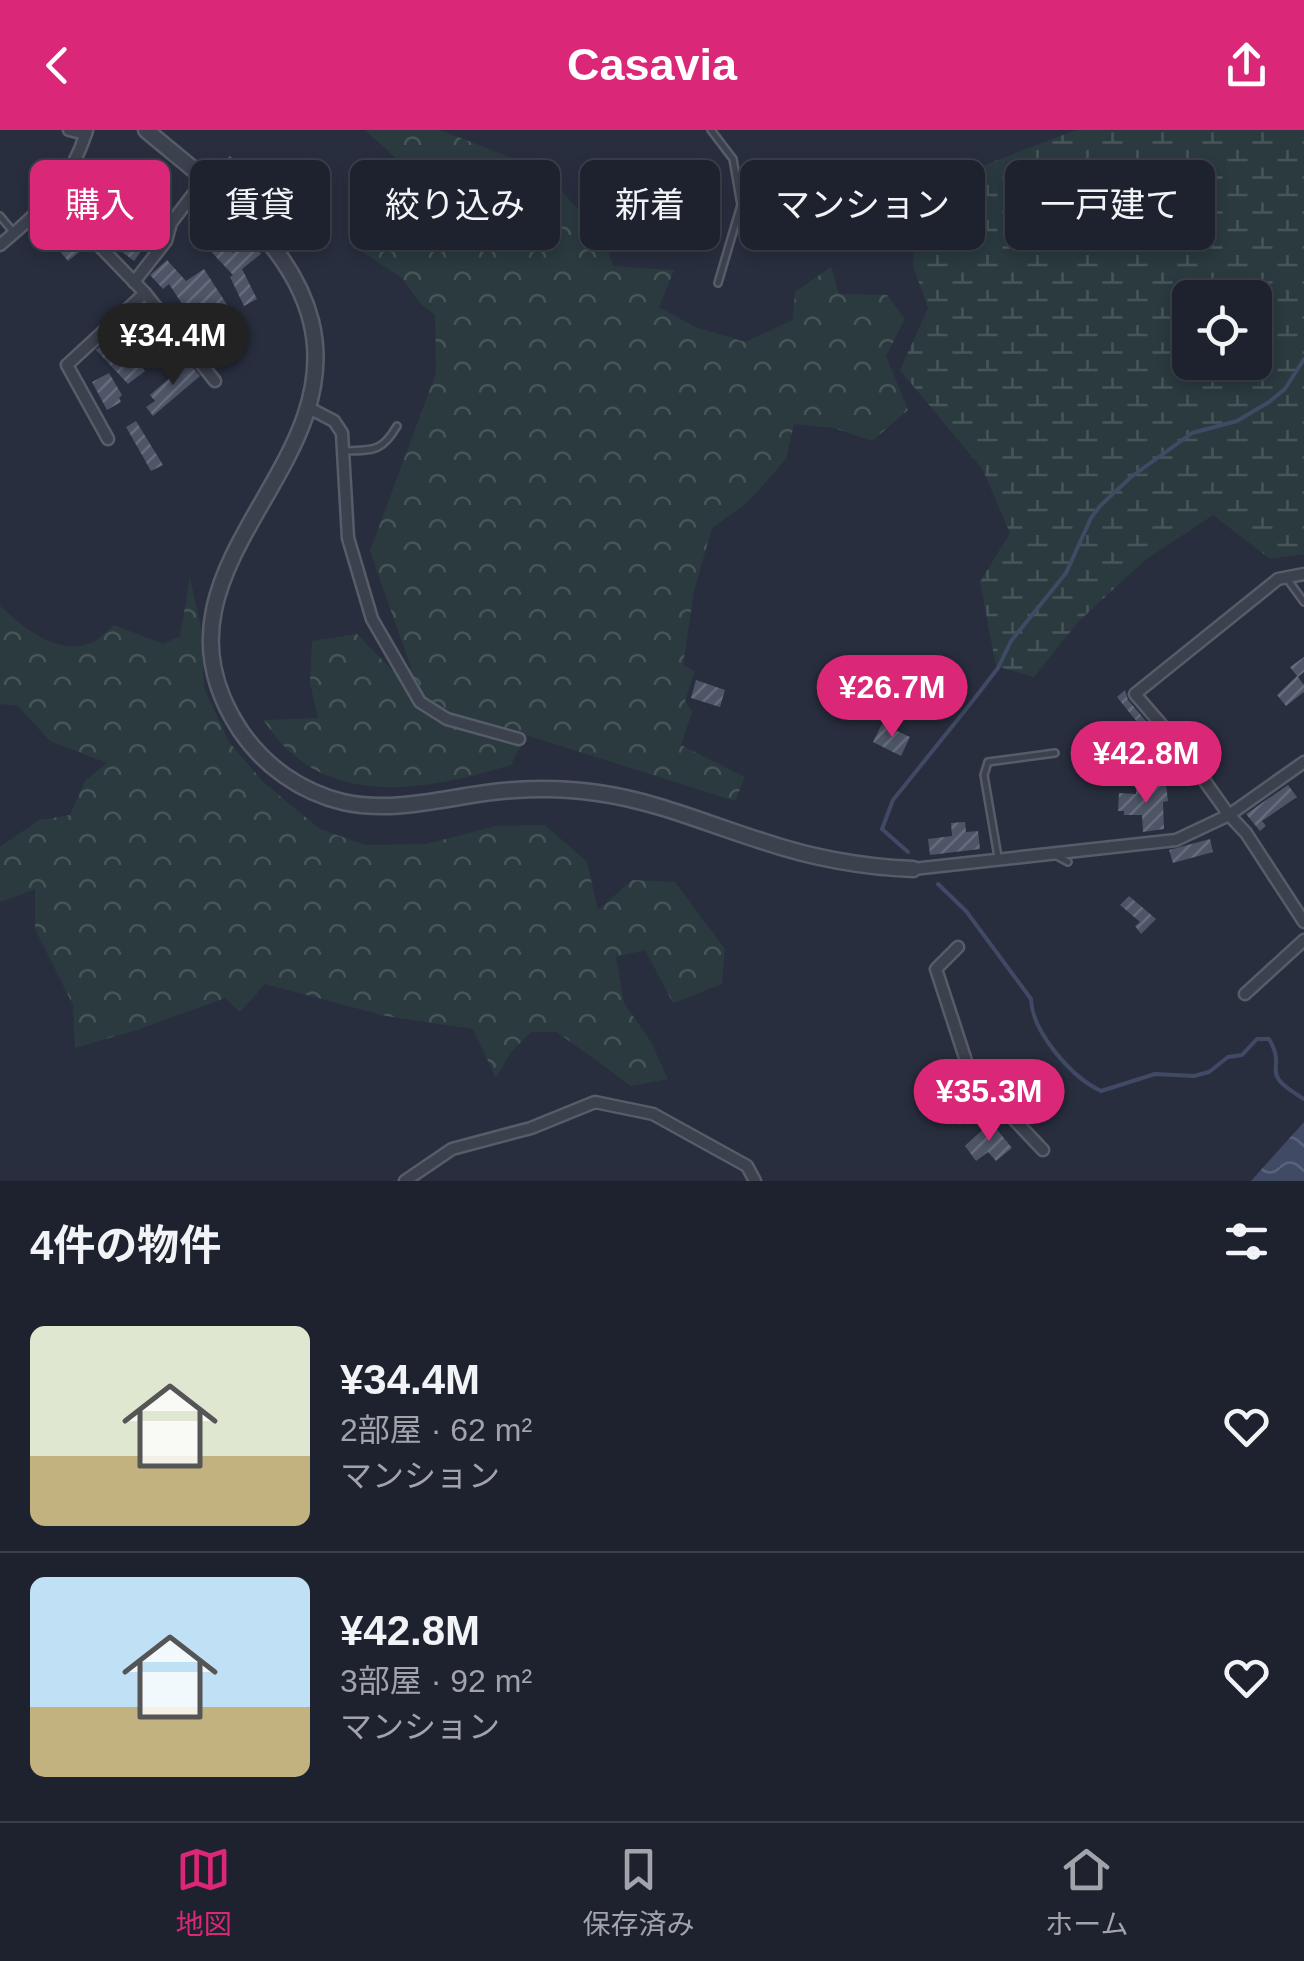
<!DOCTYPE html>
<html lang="ja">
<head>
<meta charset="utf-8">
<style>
  body { margin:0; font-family:Arial,"Noto Sans JP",sans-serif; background:#2b2f3a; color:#f1f3f6; height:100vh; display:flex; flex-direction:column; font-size:38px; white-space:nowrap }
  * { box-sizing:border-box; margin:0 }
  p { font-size:32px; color:#a1a4aa }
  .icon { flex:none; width:55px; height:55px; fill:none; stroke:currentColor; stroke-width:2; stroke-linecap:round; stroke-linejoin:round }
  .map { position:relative; height:1051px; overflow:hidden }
  .drawer { display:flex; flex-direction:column; background:#1e222e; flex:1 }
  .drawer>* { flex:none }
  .hud { position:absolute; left:30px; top:30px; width:1245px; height:90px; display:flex; gap:20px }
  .controls { position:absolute; left:1172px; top:150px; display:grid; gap:20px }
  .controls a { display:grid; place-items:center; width:100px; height:100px; border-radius:15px; background:#1e222e; box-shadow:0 5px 15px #0003,0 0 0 2px #3c3f4a; font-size:50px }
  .price { position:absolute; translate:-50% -85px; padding:0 22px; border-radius:35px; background:#db2777; color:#fff; font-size:32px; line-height:65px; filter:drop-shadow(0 2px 5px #0008) }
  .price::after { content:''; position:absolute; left:50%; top:60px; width:30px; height:22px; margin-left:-15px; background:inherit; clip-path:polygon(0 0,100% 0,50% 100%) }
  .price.on { background:#222; color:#fff }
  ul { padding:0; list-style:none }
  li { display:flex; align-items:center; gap:30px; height:250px; padding:0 30px }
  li+li { border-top:2px solid #3c3f4a }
  li span { display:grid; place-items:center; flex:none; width:280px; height:200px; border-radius:15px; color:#555 }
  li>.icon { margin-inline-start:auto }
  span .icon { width:120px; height:120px; fill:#fffc; stroke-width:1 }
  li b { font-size:42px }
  h2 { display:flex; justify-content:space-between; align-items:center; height:120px; padding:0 30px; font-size:42px }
  .tag { padding:0 35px; border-radius:15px; background:#1e222e; box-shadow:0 5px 15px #0003,0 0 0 2px #3c3f4a; font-size:35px; line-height:90px }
  .tag.on { background:#db2777; color:#fff }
  header { display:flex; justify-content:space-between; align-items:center; height:130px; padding:0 30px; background:#db2777; color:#fff; font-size:45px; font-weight:700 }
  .tab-bar { display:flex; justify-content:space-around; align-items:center; height:140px; border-top:2px solid #3c3f4a; background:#1e222e; font-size:28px; color:#a1a4aa }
  .tab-bar a { display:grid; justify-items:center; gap:5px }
  .tab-bar .on { color:#db2777 }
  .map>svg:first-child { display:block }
  .forest { fill:url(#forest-crowns) }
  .wetland { fill:url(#wetland-marsh); fill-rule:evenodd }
  .water { fill:url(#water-waves) }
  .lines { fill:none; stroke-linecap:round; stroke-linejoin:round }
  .stream { stroke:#404a65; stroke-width:4 }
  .building { fill:url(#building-hatch) }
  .service-casing { stroke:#575c69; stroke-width:10 }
  .minor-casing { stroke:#575c69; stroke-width:15 }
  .tertiary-casing { stroke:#575c69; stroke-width:19 }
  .service { stroke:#3c414e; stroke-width:5 }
  .minor { stroke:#3c414e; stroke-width:10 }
  .tertiary { stroke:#3c414e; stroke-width:14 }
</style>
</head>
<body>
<header><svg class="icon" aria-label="back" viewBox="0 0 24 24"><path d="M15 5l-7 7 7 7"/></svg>Casavia<svg class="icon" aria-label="share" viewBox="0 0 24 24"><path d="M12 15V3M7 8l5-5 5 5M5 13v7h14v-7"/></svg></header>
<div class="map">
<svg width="1304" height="1051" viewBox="0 0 1304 1051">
  <defs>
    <pattern id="forest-crowns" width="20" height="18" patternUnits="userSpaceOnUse" patternTransform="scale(2.5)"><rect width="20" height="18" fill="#2a3a3f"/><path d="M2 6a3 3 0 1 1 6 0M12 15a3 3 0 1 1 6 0" fill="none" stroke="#475559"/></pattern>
    <pattern id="wetland-marsh" width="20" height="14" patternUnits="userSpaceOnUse" patternTransform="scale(2.5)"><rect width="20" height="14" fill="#2a3a3f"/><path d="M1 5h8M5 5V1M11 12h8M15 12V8" fill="none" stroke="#475559"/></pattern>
    <pattern id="water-waves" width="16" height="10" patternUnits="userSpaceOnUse" patternTransform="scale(2.5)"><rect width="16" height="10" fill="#404a65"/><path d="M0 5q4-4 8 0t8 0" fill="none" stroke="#5a627a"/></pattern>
    <pattern id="building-hatch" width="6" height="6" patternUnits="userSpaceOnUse" patternTransform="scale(2.5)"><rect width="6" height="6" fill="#4e5567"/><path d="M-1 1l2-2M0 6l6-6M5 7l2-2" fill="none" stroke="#656c7b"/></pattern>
  </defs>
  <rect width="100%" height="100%" fill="#282e3e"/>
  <g class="forest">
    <path d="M365,0H440L548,42L570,71L602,100L613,136L674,140L659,177L695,197L745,212L793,190L795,162L831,137L839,164L887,165L905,189L886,226L908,280L872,311L834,298L794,294L786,329L749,371L712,398L694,461L683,535L695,541L685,571L692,582L681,615L745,647L735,671L526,605L511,635C441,656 349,678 288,620C279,612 271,600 263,590L318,588L310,553L312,511L357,504L391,539L411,538L370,421L436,243L435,185L421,174L402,148L349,113V69L384,97L424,88L454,59L399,31Z"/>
    <path d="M190,448L201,498L204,558L229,612L264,653L320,699L365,715L426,714L496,696L545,695L587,732L598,780L632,750L675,752L725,819L722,854L673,873L645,820L616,827L624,873L651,912L668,949L631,956L557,902H531L511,922L496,948L473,899L386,886L265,854L240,882L225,868L140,899L75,918L73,875L35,799V759L0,772V717L39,690L70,685L85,651L107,633L50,611L18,576L0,574V476C23,498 62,529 95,511C101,507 108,500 114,495L163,514L180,506Z"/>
  </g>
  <path class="wetland" d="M1076,0H1304V424L1270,429L1213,385L1145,430L1078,492L1034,547L996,536L980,452L1010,403L983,340L900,240L928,178L913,136L919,68L964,43ZM1190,168H1255V232H1190Z"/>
  <polygon class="water" points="1304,992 1304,1051 1251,1051"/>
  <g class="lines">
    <g class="stream">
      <polyline points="908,722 882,699 893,670 971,573 998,538 1011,511 1066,443 1091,388 1100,376 1131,347 1192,303 1237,291 1269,272 1285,259 1304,229"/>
      <path d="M938,754L966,781L1031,869C1032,903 1073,948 1101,961L1155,944L1194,946L1209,942L1228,927L1242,925L1257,909H1269C1289,942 1255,940 1304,969"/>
    </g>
  </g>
  <g class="building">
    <polygon points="230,26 253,48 237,64 214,41"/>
    <polygon points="59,87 84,118 68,131 42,100"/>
    <polygon points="141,94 154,104 134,131 104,108 110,100 128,113"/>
    <polygon points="214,101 233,123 249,110 261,124 242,139 257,169 244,176 230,147 233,145 202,112"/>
    <polygon points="167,130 186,151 204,139 231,181 194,208 186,197 194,192 169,154 163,159 150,145"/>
    <polygon points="147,180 156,191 127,216 145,241 128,254 96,220"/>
    <polygon points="188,232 200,246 153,286 146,277 155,271 150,265"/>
    <polygon points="109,243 122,265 119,268 121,272 107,280 92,252"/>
    <polygon points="136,291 163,335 151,341 126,297"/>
    <polygon points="1304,527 1304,542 1298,547 1304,555 1304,562 1286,576 1277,565 1297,546 1290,537"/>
    <polygon points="696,550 725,560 720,577 691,568"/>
    <polygon points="1125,560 1128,570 1176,626 1169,632 1117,567"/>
    <polygon points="882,594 910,607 901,626 873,612"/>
    <polygon points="1166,654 1168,671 1163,672 1164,699 1143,702 1142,685 1124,685 1124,681 1118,681 1119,663 1136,664 1136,657"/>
    <polygon points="1288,655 1297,667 1262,691 1266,696 1260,701 1246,684"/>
    <polygon points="965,692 966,702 978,701 980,719 930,725 928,709 952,706 951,693"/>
    <polygon points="1210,709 1213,722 1173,733 1169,720"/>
    <polygon points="1129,766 1156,789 1141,804 1135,796 1140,792 1120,775"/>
    <polygon points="960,956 980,978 960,995 938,977"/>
    <polygon points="991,992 1012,1018 996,1031 988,1022 976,1031 965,1016"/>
  </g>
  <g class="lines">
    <g class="service-casing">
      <g id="service">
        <polyline points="711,0 733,29 741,75 718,153"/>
        <polyline points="0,86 14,103"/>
        <path d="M345,321C373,320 382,322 397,296"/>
        <polyline points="1288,450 1304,472"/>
        <polyline points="1055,725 1068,732"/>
        <polyline points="998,727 984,645 988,632 1055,623"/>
      </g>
    </g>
    <g class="minor-casing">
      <g id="minor">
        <polyline points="69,0 86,4"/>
        <polyline points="53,68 145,163 215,251"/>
        <path d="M0,115C42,80 70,54 87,0"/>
        <polyline points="134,152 166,111 171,93 204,50"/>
        <polyline points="309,278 334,291 342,303 348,408 372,489 420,572 447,589 519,609"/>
        <polyline points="108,309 67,235 145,163"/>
        <polyline points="1304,444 1278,449 1135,564 1179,615 1229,685 1246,703 1304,792"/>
        <polyline points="913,739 1176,710 1229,685 1304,632"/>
        <polyline points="958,817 936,839 970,943 1043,1020"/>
        <polyline points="1245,864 1304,810"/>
        <polyline points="1012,987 1047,952"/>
        <polyline points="405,1051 452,1019 531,998 595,972 653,984 747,1036 755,1051"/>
      </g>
    </g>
    <g class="tertiary-casing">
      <path id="tertiary" d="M146,0C208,53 290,108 311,191C349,343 135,441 240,600C264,636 301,662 343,672C400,685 458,663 515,660C543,658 571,659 598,663C656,671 710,695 765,712C813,728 862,737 913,739"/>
    </g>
    <use href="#service" class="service"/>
    <use href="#minor" class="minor"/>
    <use href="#tertiary" class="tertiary"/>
  </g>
</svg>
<div class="controls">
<a><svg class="icon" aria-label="locate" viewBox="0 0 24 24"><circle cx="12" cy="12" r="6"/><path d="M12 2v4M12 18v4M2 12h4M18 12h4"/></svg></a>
</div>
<b class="price on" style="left:173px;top:258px">¥34.4M</b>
<b class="price" style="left:892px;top:610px">¥26.7M</b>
<b class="price" style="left:1146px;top:676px">¥42.8M</b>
<b class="price" style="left:989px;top:1014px">¥35.3M</b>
<div class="hud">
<a class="tag on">購入</a>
<a class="tag">賃貸</a>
<a class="tag">絞り込み</a>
<a class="tag">新着</a>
<a class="tag">マンション</a>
<a class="tag">一戸建て</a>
</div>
</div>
<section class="drawer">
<h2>4件の物件<svg class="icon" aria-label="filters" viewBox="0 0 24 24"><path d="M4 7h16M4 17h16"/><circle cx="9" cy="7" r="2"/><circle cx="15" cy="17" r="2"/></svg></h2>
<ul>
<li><span style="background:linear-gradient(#dfe7d0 65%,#c2b280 0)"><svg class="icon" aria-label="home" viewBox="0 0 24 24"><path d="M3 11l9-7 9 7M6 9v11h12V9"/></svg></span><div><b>¥34.4M</b><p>2部屋 · 62 m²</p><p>マンション</p></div><svg class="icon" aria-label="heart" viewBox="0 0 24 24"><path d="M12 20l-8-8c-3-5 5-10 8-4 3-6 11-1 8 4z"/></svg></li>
<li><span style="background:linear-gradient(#bfe0f5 65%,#c2b280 0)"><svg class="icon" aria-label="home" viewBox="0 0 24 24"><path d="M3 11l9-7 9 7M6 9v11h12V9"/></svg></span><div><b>¥42.8M</b><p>3部屋 · 92 m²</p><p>マンション</p></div><svg class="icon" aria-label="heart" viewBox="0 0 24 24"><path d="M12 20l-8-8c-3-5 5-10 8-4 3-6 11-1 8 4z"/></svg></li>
</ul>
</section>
<nav class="tab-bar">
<a class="on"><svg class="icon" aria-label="map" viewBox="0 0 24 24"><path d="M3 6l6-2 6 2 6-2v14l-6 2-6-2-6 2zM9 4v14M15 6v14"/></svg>地図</a>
<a><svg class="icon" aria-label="saved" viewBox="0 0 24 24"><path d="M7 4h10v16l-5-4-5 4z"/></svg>保存済み</a>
<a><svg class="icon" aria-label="home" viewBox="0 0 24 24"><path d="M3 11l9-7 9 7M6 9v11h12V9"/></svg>ホーム</a>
</nav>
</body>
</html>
